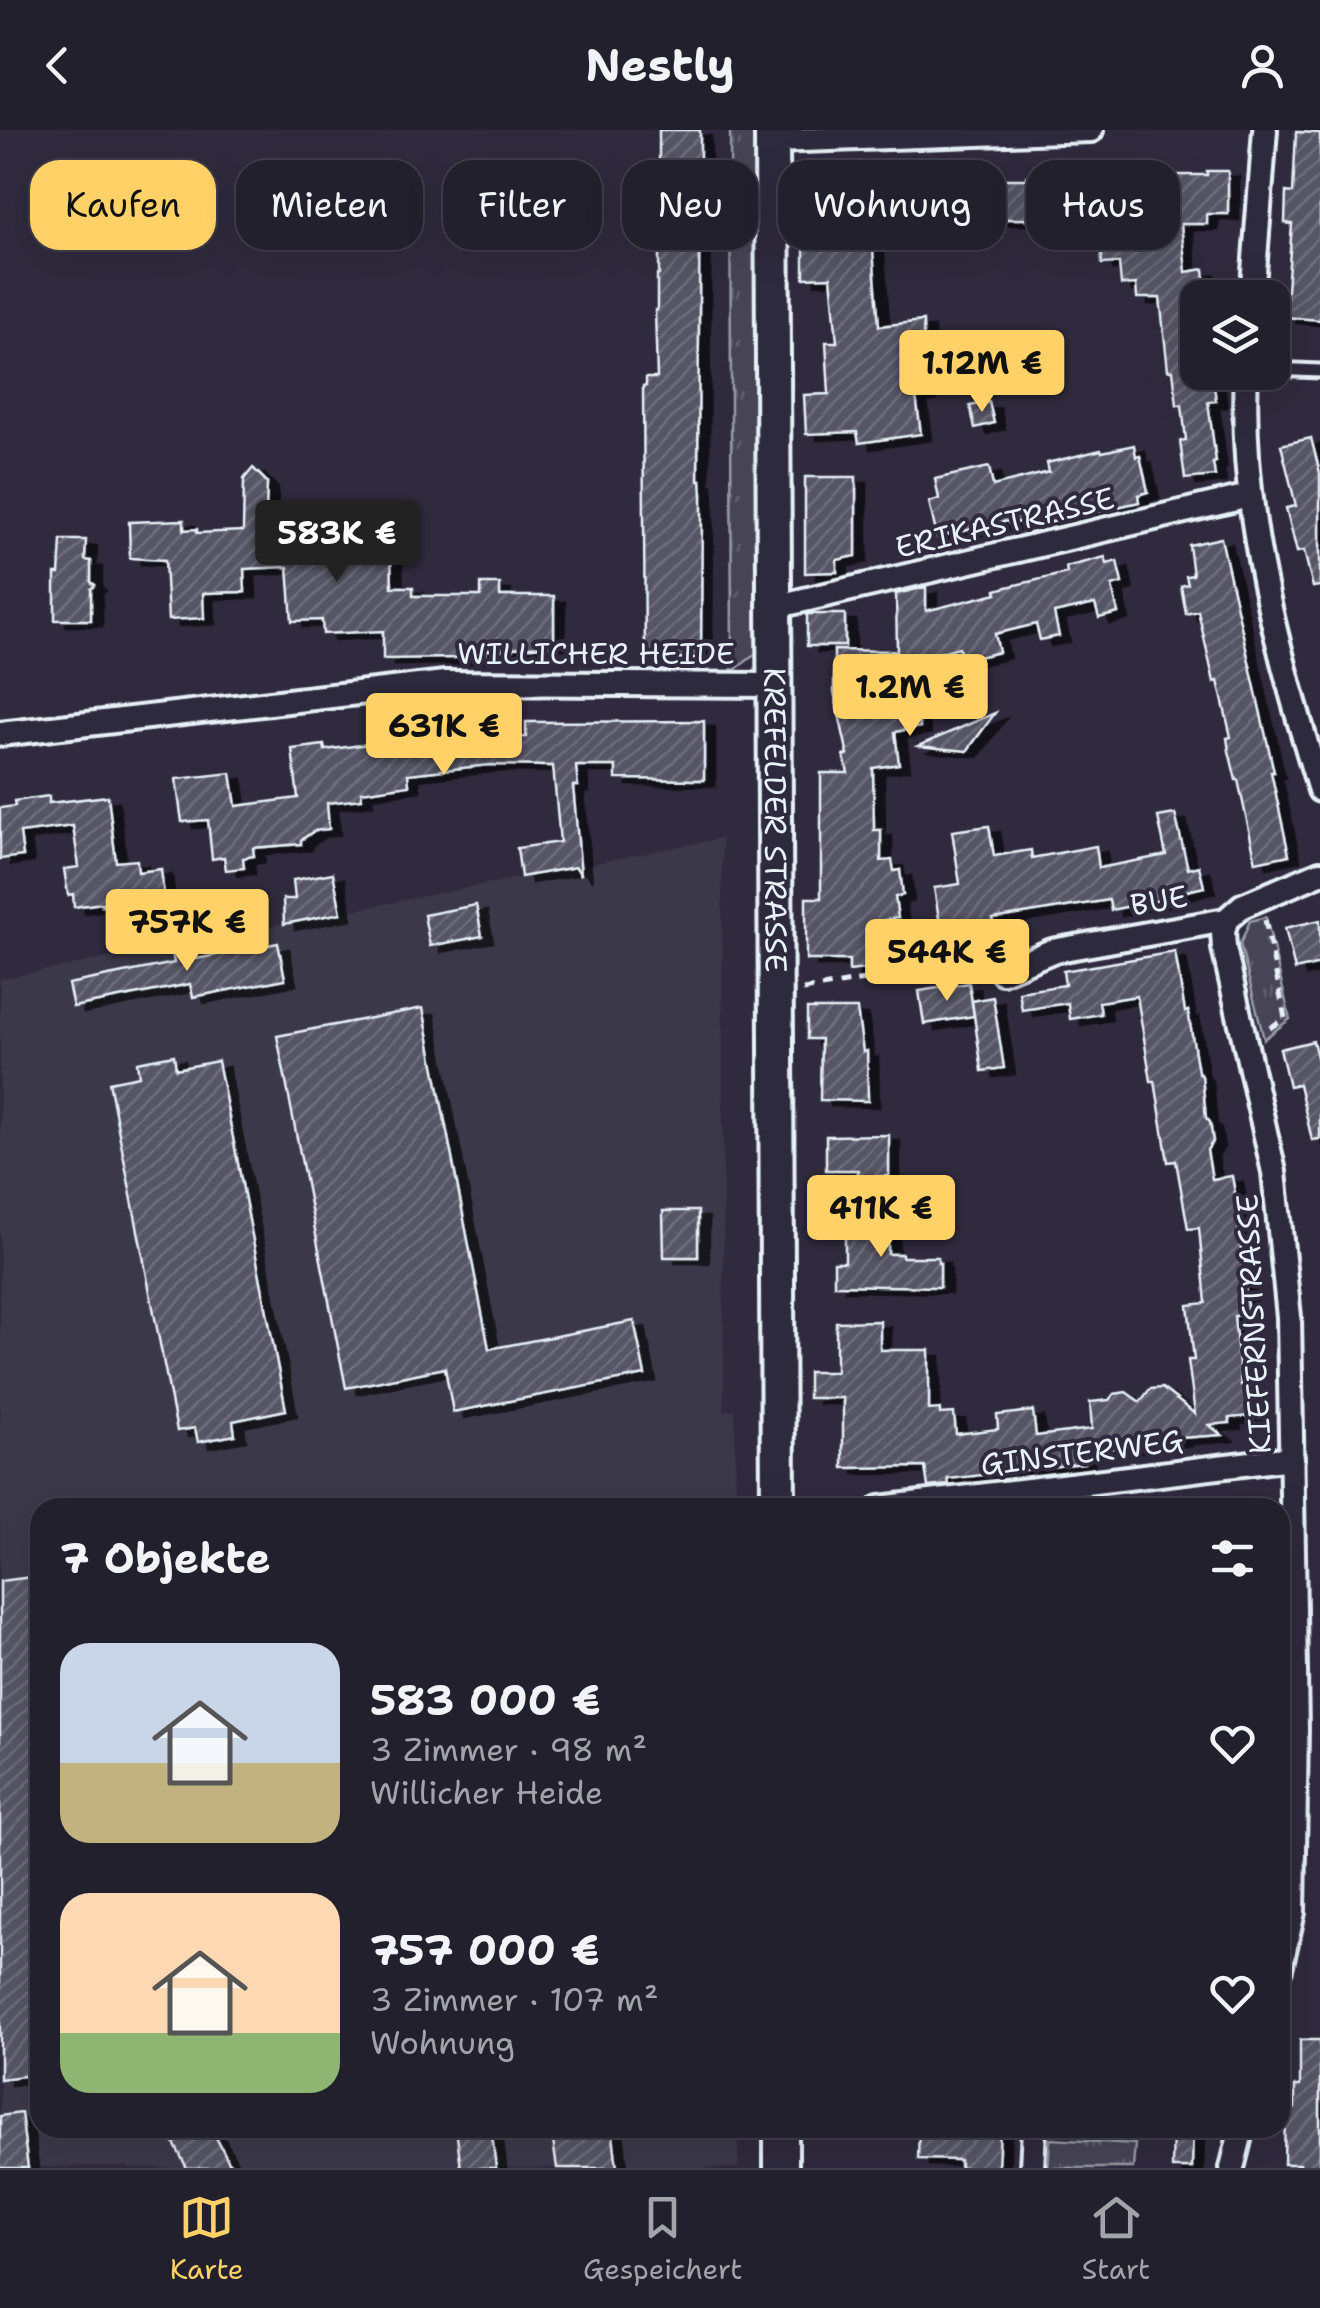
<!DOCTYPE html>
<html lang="de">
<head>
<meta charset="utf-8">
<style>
  body { margin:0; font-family:"Shantell Sans",sans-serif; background:#2b2836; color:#f1f3f6; height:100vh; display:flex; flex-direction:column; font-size:38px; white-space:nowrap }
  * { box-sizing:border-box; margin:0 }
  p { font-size:32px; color:#a3a3aa }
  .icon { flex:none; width:55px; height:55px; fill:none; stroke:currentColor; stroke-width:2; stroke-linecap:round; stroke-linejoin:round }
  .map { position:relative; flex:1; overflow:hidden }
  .sheet { position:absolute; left:30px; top:1368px; width:1260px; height:640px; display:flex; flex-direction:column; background:#23202e; border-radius:30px; box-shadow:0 10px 40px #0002,0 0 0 2px #403e4a }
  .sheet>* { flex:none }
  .hud { position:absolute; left:30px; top:30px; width:1260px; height:90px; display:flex; gap:20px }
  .buttons { position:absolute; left:1180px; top:150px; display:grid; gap:20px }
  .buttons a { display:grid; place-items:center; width:110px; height:110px; border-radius:20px; background:#23202e; box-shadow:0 10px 40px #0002,0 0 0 2px #403e4a; font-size:50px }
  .price { position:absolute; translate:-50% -85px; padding:0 22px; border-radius:10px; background:#ffd166; color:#111; font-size:32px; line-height:65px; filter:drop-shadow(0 2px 5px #0008) }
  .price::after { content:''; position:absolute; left:50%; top:60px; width:30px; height:22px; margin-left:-15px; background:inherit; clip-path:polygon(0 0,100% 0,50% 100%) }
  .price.current { background:#222; color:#fff }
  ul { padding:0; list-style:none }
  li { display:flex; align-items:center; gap:30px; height:250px; padding:0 30px }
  li span { display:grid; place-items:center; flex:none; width:280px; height:200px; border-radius:30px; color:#555 }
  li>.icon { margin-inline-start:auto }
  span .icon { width:120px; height:120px; fill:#fffc; stroke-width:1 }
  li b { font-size:42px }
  h2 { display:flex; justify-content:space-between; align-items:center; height:120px; padding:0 30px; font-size:42px }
  .tag { padding:0 35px; border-radius:30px; background:#23202e; box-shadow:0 10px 40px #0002,0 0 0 2px #403e4a; font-size:35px; line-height:90px }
  .tag.current { background:#ffd166; color:#111 }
  header { display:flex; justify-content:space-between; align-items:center; height:130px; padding:0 30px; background:#23202e; font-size:45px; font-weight:700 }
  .dock { display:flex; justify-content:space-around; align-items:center; height:140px; border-top:2px solid #403e4a; background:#23202e; font-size:28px; color:#a3a3aa }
  .dock a { display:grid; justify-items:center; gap:5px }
  .dock .current { color:#ffd166 }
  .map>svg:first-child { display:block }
  .built { fill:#3b3749 }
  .grass { fill:url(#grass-tufts); stroke:#979aa6; stroke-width:2.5 }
  .building { fill:url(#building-hatch); stroke:#e8f1f8; stroke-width:2.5; filter:url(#shadow) }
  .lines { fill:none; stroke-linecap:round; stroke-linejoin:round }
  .lane-casing { stroke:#e8f1f8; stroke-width:19 }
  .street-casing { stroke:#e8f1f8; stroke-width:30 }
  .secondary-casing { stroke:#e8f1f8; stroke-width:40 }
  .path { stroke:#e8f1f8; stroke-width:5; stroke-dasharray:10 8; stroke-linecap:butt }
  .lane { stroke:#2f2a3d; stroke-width:11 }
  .street { stroke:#2f2a3d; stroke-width:22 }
  .secondary { stroke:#2f2a3d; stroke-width:32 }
  .labels { text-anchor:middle; stroke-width:8; stroke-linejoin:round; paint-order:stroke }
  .street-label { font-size:30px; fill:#e8f1f8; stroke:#2f2a3d }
</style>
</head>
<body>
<header><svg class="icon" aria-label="back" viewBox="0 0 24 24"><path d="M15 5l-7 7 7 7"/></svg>Nestly<svg class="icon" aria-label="person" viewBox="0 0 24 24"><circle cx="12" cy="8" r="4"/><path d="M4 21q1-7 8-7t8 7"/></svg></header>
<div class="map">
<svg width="1320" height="2038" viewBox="0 0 1320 2038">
  <defs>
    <pattern id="grass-tufts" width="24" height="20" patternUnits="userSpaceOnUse" patternTransform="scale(2.5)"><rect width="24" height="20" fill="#464455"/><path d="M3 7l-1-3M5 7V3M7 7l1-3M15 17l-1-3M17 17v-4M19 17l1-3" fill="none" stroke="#615f6e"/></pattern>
    <pattern id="building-hatch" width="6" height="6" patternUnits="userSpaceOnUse" patternTransform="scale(2.5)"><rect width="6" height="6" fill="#575565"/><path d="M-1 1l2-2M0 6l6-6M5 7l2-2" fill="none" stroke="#6f6e7c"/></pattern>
    <filter id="shadow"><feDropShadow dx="11" dy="6" stdDeviation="0" flood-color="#0009"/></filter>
  </defs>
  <rect width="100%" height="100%" fill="#2f2a3d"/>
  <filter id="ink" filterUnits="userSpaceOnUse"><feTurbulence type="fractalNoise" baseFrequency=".01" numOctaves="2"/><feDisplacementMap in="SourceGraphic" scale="20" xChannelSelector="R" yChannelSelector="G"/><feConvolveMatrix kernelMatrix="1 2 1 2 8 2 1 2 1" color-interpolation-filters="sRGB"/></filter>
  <g filter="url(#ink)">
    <polygon class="built" points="722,708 724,1281 735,1280 736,1377 40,1378 40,1998 738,1998 738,2038 128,2038 127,2036 0,2038 0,849"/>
    <g class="grass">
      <polygon points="730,0 758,0 761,520 732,542"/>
      <polygon points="1266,787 1290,889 1264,909 1240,814 1250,791"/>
      <polygon points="1050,2009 1135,2014 1133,2038 1048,2038"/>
    </g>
    <g class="building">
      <polygon points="659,0 700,0 698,350 701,350 702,365 701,528 645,529 643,256 646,256 646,248 657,248 655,180 657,180 657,145 659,145"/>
      <polygon points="1296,2 1320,3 1320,190 1285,187 1292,94 1285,93 1286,62 1293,63"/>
      <polygon points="1128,39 1128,45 1207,45 1207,41 1228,41 1228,84 1207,84 1207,94 1181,94 1186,142 1204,139 1207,168 1198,168 1198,242 1212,242 1216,271 1208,272 1216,332 1213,333 1215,346 1185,349 1180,311 1186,310 1182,275 1177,275 1173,240 1168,240 1160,168 1137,168 1136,154 1121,155 1119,133 1102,134 1100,97 1046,97 1046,89 946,89 946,98 906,98 906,108 872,108 879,196 923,191 925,264 916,266 921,304 859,313 857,302 806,304 804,265 829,264 826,212 837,212 831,147 804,148 804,61 825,61 825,67 906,67 906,58 946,58 946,49 1027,49 1027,46 1067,46 1067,40"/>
      <polygon points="989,272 994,293 975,298 970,276"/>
      <polygon points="1311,308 1320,343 1320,456 1313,457 1304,421 1297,422 1286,378 1296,376 1281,315"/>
      <polygon points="1134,315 1136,327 1140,326 1148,362 1138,365 1139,372 1022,399 1020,392 1009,394 1008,391 937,407 929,372 939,369 935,349 989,337 993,356 1049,342 1047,333 1101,320 1102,322"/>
      <polygon points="253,338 267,352 266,384 304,383 306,412 317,411 317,415 368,414 368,399 390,398 392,457 413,457 413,466 481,466 481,454 500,454 500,466 554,466 554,513 548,513 548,516 512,518 512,520 486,520 486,524 454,528 383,529 383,501 323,504 322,490 292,491 288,437 244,439 245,462 203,463 204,488 168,490 165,430 130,428 129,392 184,390 184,400 197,399 197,403 243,401 244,349"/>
      <polygon points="805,347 856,347 856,426 837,430 837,442 805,443"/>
      <polygon points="1221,408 1274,642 1271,642 1289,725 1256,732 1238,650 1236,650 1229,621 1227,608 1231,607 1218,551 1214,552 1198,481 1186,484 1181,456 1188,454 1186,446 1193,445 1189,415"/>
      <polygon points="61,410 86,410 85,430 91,431 91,452 95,455 91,459 91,490 55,490 55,444 59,444"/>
      <polygon points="1105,427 1107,434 1117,431 1122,453 1112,456 1118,483 1099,488 1095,474 1054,483 1059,506 1040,510 1036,494 995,504 999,522 962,531 959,517 926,526 926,529 905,530 920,597 895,602 899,634 873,638 874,700 881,700 881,731 892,730 894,741 900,740 903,765 895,767 898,788 872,792 873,838 849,841 849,830 806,830 806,768 821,768 821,643 848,643 844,626 848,625 834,562 834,520 897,521 896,464 926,457 926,481 997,463 996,460 1007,457 1067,443 1066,437"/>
      <polygon points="809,484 845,484 845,516 807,516 807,485"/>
      <polygon points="995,583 967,621 918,616"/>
      <polygon points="704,591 704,650 616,649 616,636 576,636 578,656 573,656 581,745 576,737 521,747 517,718 560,712 553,636 489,635 408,644 409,655 361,662 362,669 327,673 329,699 314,701 301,710 301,714 253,718 254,726 243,728 244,738 226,740 224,727 212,729 208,690 182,692 176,649 231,643 236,676 298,668 292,619 324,615 325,620 375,613 374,603 455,593 456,595 485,592 486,607 526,607 526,592"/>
      <polygon points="49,666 49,673 108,666 116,732 137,730 138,742 161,739 164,767 102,776 102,773 74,777 73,764 68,765 64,739 79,737 73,696 20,703 23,726 0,729 0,678 15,676 14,671"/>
      <polygon points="1175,684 1188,739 1199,736 1204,757 1174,764 1174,767 1111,780 1109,770 993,789 995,795 968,800 971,815 944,819 934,758 960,754 952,701 989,696 994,726 1031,720 1032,728 1096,716 1099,738 1166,725 1158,687"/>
      <polygon points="333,743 341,783 284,794 283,769 295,769 293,750"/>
      <polygon points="476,775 482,806 430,816 424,785"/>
      <polygon points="1320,790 1320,834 1295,840 1285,798"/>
      <polygon points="192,801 196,829 278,813 285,849 193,867 190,854 73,877 68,854 174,833 169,806"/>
      <polygon points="1175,822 1185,882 1188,881 1198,942 1202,946 1206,988 1210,992 1213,1011 1207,1020 1212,1049 1232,1046 1240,1091 1238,1091 1248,1185 1234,1186 1241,1255 1246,1254 1250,1286 1229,1288 1230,1293 1209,1295 1222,1305 1181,1308 1181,1310 1082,1322 1084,1333 948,1349 949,1355 928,1357 925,1337 843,1338 843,1268 808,1268 808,1242 836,1242 836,1192 880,1191 880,1220 929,1220 929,1280 940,1279 940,1284 954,1283 956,1304 998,1299 997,1285 1033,1281 1036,1306 1092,1299 1090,1272 1109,1270 1114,1264 1126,1262 1140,1272 1150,1259 1162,1258 1195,1284 1188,1230 1194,1230 1188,1175 1206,1173 1199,1098 1188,1099 1176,1031 1168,1032 1155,951 1151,951 1137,866 1099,872 1101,884 1070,889 1068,873 1022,880 1019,862 1065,855 1063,841"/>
      <polygon points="969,853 974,886 924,894 919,861"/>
      <polygon points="993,867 1004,938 982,941 972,871"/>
      <polygon points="423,878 489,1219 634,1191 645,1245 453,1282 445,1238 346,1258 277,906"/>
      <polygon points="807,879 857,879 863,922 867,921 868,971 820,970 821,909 807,909"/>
      <polygon points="1313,911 1320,939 1320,1009 1312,1010 1299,954 1289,956 1280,919"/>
      <polygon points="174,925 176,939 218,931 286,1280 233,1291 235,1305 198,1312 195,1298 177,1301 109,952 139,946 137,932"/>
      <polygon points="889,1005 889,1046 858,1047 858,1040 826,1040 826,1006"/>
      <polygon points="663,1081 698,1081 698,1127 664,1127"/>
      <polygon points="888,1084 888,1124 902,1124 902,1127 938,1127 938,1133 940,1133 940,1157 834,1155 834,1132 845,1132 845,1094 853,1094"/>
      <polygon points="40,1446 40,1944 0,1949 0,1451"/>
      <polygon points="1300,1910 1320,1910 1320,2038 1300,2038 1300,2034 1284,2034 1285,1978 1295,1978 1295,1956 1300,1956"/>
      <polygon points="21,1983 28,2038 0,2038 0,1986"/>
      <polygon points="166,1998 211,1998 232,2038 187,2038"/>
      <polygon points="456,1998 491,1998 496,2038 461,2038"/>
      <polygon points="551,1998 612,1998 617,2038 557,2038"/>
      <polygon points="919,1998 1000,1998 998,2038 960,2038 960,2030 918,2029"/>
      <polygon points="1173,1998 1193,1998 1192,2038 1172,2038"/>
    </g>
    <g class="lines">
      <g class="lane-casing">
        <polyline id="lane" points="1272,239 1320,241"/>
      </g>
      <g class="street-casing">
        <g id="street">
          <polyline points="772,11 1091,0"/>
          <polyline points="1252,168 1265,0"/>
          <path d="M1246,242C1239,386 1278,523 1320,660"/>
          <polyline points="774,477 1249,366"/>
          <polyline points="0,604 445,553 774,555"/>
          <polyline points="1226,790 1223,802 1224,818 1274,1042 1289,1187 1296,1600 1293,1782 1280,1838"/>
          <polyline points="1002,842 1052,821 1226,790 1242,776 1320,743"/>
          <polyline points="880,1378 1292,1328"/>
          <polyline points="1032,2038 1034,1998"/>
          <polyline points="1232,2038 1242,1998"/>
        </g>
      </g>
      <g class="secondary-casing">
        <g id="secondary">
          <path id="s1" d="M772,0L778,1378"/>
          <polyline points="781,1998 781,2038"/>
        </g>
      </g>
      <g class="path">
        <polyline points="1265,790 1285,888 1265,901"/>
        <polyline points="803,860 968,833 980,836"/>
      </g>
      <use href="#lane" class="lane"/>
      <use href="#street" class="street"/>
      <use href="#secondary" class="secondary"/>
    </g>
  </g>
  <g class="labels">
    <g class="street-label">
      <text transform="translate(1005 393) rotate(-13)" y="10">ERIKASTRASSE</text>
      <text x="596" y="534">WILLICHER HEIDE</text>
      <text dy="10" stroke="none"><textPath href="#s1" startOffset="690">KREFELDER STRASSE</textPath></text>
      <text transform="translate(1159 771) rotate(-10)" y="10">BUE</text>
      <text transform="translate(1254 1194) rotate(-93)" y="10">KIEFERNSTRASSE</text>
      <text transform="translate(1082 1323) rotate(-7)" y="10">GINSTERWEG</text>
    </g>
  </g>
</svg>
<div class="buttons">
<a><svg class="icon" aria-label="layers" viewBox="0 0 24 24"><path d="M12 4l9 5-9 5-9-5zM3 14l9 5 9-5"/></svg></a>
</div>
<b class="price" style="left:982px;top:285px">1.12M €</b>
<b class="price current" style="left:337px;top:455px">583K €</b>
<b class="price" style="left:910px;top:609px">1.2M €</b>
<b class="price" style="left:444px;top:648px">631K €</b>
<b class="price" style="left:187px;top:844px">757K €</b>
<b class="price" style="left:947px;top:874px">544K €</b>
<b class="price" style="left:881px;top:1130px">411K €</b>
<div class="hud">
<a class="tag current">Kaufen</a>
<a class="tag">Mieten</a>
<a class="tag">Filter</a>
<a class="tag">Neu</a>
<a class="tag">Wohnung</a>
<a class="tag">Haus</a>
</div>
<section class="sheet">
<h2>7 Objekte<svg class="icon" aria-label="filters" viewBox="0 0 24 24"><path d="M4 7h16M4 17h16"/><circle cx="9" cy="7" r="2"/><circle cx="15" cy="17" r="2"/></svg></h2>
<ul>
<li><span style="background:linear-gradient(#c9d6e8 60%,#c2b280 0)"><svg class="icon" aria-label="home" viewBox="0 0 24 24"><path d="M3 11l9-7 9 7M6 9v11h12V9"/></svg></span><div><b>583 000 €</b><p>3 Zimmer · 98 m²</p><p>Willicher Heide</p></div><svg class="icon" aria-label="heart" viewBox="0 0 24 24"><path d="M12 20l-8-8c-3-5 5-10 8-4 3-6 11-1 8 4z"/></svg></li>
<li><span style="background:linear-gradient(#ffd9b3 70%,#8fb573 0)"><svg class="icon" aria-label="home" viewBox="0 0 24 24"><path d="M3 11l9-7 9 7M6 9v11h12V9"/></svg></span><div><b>757 000 €</b><p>3 Zimmer · 107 m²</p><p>Wohnung</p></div><svg class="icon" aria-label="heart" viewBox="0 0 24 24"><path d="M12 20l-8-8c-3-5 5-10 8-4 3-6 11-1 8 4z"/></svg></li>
</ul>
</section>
</div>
<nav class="dock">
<a class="current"><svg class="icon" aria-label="map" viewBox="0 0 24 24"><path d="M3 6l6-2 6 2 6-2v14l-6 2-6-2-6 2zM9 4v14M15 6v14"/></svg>Karte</a>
<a><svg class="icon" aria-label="saved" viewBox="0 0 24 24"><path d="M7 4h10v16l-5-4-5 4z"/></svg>Gespeichert</a>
<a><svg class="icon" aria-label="home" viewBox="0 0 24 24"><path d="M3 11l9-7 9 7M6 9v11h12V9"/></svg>Start</a>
</nav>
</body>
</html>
